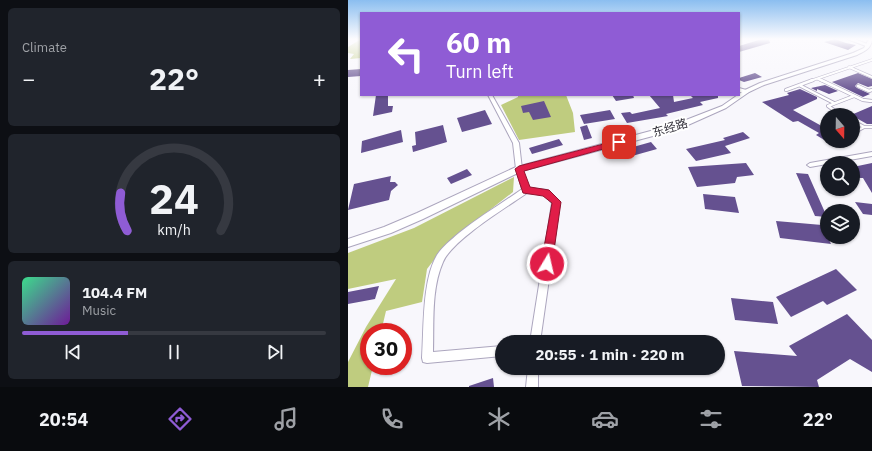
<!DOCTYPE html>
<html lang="en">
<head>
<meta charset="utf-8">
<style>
	:root { --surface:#171b24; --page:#20242c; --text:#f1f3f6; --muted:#9ea1a6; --line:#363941; --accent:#8f5cd5 }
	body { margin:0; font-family:"IBM Plex Sans","Noto Sans SC",sans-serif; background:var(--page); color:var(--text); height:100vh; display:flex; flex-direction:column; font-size:15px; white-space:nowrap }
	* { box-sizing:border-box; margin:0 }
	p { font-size:13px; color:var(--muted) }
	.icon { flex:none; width:22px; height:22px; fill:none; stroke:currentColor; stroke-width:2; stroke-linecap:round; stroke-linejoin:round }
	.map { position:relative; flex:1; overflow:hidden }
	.details { display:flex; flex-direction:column; gap:8px; padding:8px; background:#0d0f14; width:348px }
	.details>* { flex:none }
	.top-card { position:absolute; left:12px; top:12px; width:380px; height:84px; border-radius:0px; box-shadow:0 1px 3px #0004; background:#8f5cd5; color:#fff; overflow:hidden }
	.needle { width:26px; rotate:160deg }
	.tools { position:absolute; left:472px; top:108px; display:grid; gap:8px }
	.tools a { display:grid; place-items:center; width:40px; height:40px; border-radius:50%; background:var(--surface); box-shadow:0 1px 3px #0004; font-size:20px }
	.speed { position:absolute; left:12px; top:323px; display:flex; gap:8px; font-size:20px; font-weight:700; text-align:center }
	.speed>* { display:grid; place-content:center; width:52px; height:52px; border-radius:50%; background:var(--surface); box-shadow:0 1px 3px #0004; line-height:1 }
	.speed .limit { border:6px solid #d22; background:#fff; color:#111 }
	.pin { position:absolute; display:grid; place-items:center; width:34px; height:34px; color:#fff; margin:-17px; border-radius:8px; box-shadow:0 2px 6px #0006 }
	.me { position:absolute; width:44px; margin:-22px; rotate:9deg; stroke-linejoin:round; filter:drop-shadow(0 0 3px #0008) }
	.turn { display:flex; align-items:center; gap:14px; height:84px; padding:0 20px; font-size:18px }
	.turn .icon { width:52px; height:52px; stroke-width:2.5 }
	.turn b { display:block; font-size:28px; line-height:34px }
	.big { font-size:30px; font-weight:700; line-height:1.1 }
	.details .widget { flex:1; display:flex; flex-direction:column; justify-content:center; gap:6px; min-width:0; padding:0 14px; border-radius:6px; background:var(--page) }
	.details .dial { align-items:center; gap:0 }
	.dial svg { height:104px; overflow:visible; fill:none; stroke:var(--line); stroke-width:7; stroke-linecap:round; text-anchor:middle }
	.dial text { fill:var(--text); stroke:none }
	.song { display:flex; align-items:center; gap:12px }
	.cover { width:48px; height:48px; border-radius:6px; background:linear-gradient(135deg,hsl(150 70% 55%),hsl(280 70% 35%)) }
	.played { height:4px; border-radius:2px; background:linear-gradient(90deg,var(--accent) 35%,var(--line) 35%) }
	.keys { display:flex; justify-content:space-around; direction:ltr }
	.heat { display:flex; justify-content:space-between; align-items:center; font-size:22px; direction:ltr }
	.trip { position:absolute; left:147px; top:335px; width:230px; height:40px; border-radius:20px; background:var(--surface); box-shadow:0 1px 3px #0004; font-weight:700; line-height:40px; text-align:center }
	.tab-bar { display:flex; height:64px; justify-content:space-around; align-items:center; background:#090b0e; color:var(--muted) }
	.tab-bar .icon { width:28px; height:28px }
	.tab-bar .active { color:var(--accent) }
	.tab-bar b { font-size:18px; color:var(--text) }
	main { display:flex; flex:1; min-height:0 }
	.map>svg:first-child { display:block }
	.forest { fill:#bfcc7f }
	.building { fill:#655190 }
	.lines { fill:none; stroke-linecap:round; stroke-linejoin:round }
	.service-far1-casing { stroke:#aca6be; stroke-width:3 }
	.service-casing { stroke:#aca6be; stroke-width:4 }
	.minor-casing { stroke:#aca6be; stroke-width:2 }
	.tertiary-casing { stroke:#aca6be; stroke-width:2 }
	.secondary-casing { stroke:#aca6be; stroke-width:2 }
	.service-far1 { stroke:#fff; stroke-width:2 }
	.service { stroke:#fff; stroke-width:2.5 }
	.minor { fill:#fff; fill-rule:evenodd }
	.tertiary { fill:#fff; fill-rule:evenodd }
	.secondary { fill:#fff; fill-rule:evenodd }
	.route { fill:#e11d48; stroke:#92132f }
	.labels { text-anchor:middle; stroke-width:4; stroke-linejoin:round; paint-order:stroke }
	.street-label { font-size:12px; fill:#323039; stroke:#fff }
</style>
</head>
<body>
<main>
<section class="details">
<div class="widget"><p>Climate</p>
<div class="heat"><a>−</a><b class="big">22°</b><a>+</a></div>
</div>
<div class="widget dial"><svg viewBox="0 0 100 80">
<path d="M14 69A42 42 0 1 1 86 69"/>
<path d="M14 69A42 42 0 0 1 9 40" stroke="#8f5cd5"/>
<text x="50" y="56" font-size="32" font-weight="700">24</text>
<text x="50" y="72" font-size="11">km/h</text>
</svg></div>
<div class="widget">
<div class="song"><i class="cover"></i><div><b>104.4 FM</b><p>Music</p></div></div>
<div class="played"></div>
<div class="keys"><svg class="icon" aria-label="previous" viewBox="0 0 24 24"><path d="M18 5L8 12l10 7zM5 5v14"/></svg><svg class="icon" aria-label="pause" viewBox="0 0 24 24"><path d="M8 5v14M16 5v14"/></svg><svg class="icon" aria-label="next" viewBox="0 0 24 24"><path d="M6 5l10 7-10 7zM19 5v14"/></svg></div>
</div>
</section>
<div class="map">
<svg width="524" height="387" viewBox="0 0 524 387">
	<rect width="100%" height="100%" fill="#f8f7fc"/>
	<path class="forest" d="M13 39V58L2 59 6 54 0 53V47Z
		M170 95H218L225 113 227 132 171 140 153 105 170 97Z
		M166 177 165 192 98 244 79 269 74 302 38 311 33 332H21V366H25L20 387H0V362L18 327 48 279 0 289V253L66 228Z"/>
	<path class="building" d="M414 39H421L422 43 391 52V46Z
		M487 39 498 43 508 45 500 50 476 42Z
		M13 69V76L0 77V70Z
		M407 73 414 77 396 82 391 80V78Z
		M510 73 524 79V86L520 87 510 83 507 86 509 88 522 94 515 97 484 82Z
		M477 85 490 91 481 94 469 89V91L463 88Z
		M452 89 469 97V99L445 110 479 129V141H501L488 147 468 135 471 133 450 121 445 122 414 102 441 95 439 93Z
		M28 95H40V106H45L44 112 25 116Z
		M264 95H285L286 98 268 101Z
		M301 95H325L326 102 345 98 342 95H370V98L352 102 355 105 318 114 320 116 279 123 273 113 282 112 284 114 312 108Z
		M196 101 203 117 185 120 181 112 175 113 173 106Z
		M524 106V124H519L503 115Z
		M137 110 144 124 114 132 109 118Z
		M262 110 267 119 236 124 232 115Z
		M95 125 99 142 65 152 64 146 68 145 67 132Z
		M239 125 244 138 236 140 232 127Z
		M53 130 55 142 13 153 14 141Z
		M395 132 402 138 377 146 383 153 348 161 338 149 377 140 375 138Z
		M211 139 215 145 184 154 181 148Z
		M303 142 309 149 284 156 278 149Z
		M398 163 406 175 389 177 387 183 349 187 340 167Z
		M524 163V193L515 178H505V167Z
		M119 169 124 175 103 184 99 178Z
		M448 173 460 174 479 217 467 216Z
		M43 176 42 182H47L50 185 43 191 41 200 0 210 6 184Z
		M355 194 387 197 391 213 357 209Z
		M507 202 524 204V215L515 214Z
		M428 221 474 225 483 244 432 238Z
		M488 269 509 290 479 305 475 301 443 317 428 297Z
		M31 286 27 299 0 304V292Z
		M383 298 425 302 430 324 387 320Z
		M499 314 524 340V372L502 359 469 380 471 387 394 386 386 351 449 356 441 346Z
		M145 378 146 387H121V386Z"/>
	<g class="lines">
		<defs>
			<path id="service-far1" d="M501 67 524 77
				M470 79 475 81
				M462 81 524 60"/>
			<path id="service" d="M473 80 515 100 524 101
				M451 85 486 103
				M510 86 521 91 524 90
				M438 90 465 80
				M493 115 480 106 506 96
				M505 121 516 127
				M505 133 516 127H524"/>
			<path id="minor" d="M140 95H144L171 143 174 169 181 188 199 190 212 202 192 342H182L204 203 195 194 179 193C159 207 104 240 95 262 83 289 86 323 85 352L154 346V356L79 363 75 362 74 358C76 328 74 280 89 255 95 246 103 240 111 233 131 217 153 204 174 189L168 169 165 143Z
				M524 152V156L485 163H479V164L462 167 459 165 462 163Z
				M180 368H190V387H178Z"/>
			<path id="tertiary" d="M499 39H506L522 45 518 46Z
				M391 88 402 91 399 93 391 92Z"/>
			<path id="secondary" d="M521 39H524C523 49 517 51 509 55L416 85 401 92 378 108 331 129 174 171 75 219 43 233 0 247V239L36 227 69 213 168 167 325 125 374 106 397 90 412 83 505 53 516 48Z"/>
		</defs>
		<use href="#service-far1" class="service-far1-casing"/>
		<use href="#service" class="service-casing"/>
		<use href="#minor" class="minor-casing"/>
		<use href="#tertiary" class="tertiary-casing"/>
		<use href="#secondary" class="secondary-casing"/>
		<use href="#service-far1" class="service-far1"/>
		<use href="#service" class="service"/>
		<use href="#minor" class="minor"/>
		<use href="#tertiary" class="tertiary"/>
		<use href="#secondary" class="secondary"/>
	</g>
	<linearGradient id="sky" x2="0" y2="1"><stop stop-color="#8bbef0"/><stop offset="0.42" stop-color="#fcfbfe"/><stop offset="1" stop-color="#fcfbfe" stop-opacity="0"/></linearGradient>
	<rect width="524" height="93" fill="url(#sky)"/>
	<path class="route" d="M271 140 275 142 273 144 176 171 182 187 201 190 213 202 204 264 203 268 199 269 195 268 193 264 204 203 195 196 175 193 167 169 171 166Z"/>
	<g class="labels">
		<g class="street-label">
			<text transform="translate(322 128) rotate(-17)" y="4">东经路</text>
		</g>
	</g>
</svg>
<div class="tools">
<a><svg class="needle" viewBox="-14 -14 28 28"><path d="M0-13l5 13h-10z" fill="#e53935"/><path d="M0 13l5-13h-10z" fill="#9ea1a6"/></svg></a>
<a><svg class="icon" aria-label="search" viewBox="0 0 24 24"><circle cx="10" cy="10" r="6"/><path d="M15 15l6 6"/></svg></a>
<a><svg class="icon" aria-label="layers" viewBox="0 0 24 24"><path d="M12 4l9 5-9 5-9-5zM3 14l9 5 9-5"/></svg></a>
</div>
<div class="speed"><div class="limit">30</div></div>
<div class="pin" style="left:271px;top:142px;background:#d93025"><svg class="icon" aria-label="arrive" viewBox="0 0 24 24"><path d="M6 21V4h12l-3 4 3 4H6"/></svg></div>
<svg class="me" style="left:199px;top:264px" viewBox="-20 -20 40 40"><circle r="17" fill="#e11d48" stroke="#fff" stroke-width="3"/><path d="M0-11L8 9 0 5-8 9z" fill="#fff"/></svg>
<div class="trip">20:55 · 1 min · 220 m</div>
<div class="top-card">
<div class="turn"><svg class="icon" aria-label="left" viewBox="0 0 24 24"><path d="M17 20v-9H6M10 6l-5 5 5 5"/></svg><div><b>60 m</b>Turn left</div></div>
</div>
</div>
</main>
<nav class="tab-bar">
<b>20:54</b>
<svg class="icon active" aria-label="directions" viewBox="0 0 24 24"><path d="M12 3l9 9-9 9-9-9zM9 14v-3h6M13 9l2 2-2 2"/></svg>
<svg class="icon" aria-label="music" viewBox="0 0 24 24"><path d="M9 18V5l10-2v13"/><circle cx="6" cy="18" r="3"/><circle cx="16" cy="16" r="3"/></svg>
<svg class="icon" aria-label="phone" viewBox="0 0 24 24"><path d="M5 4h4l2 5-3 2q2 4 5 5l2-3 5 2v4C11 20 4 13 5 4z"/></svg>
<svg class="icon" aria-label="climate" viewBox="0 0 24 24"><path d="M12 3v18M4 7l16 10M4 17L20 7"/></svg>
<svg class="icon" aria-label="car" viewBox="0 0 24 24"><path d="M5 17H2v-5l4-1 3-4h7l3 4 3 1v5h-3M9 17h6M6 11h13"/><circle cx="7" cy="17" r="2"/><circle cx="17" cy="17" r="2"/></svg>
<svg class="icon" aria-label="filters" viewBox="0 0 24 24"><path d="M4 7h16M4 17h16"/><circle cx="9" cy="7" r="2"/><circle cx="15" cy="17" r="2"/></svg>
<b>22°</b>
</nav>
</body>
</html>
